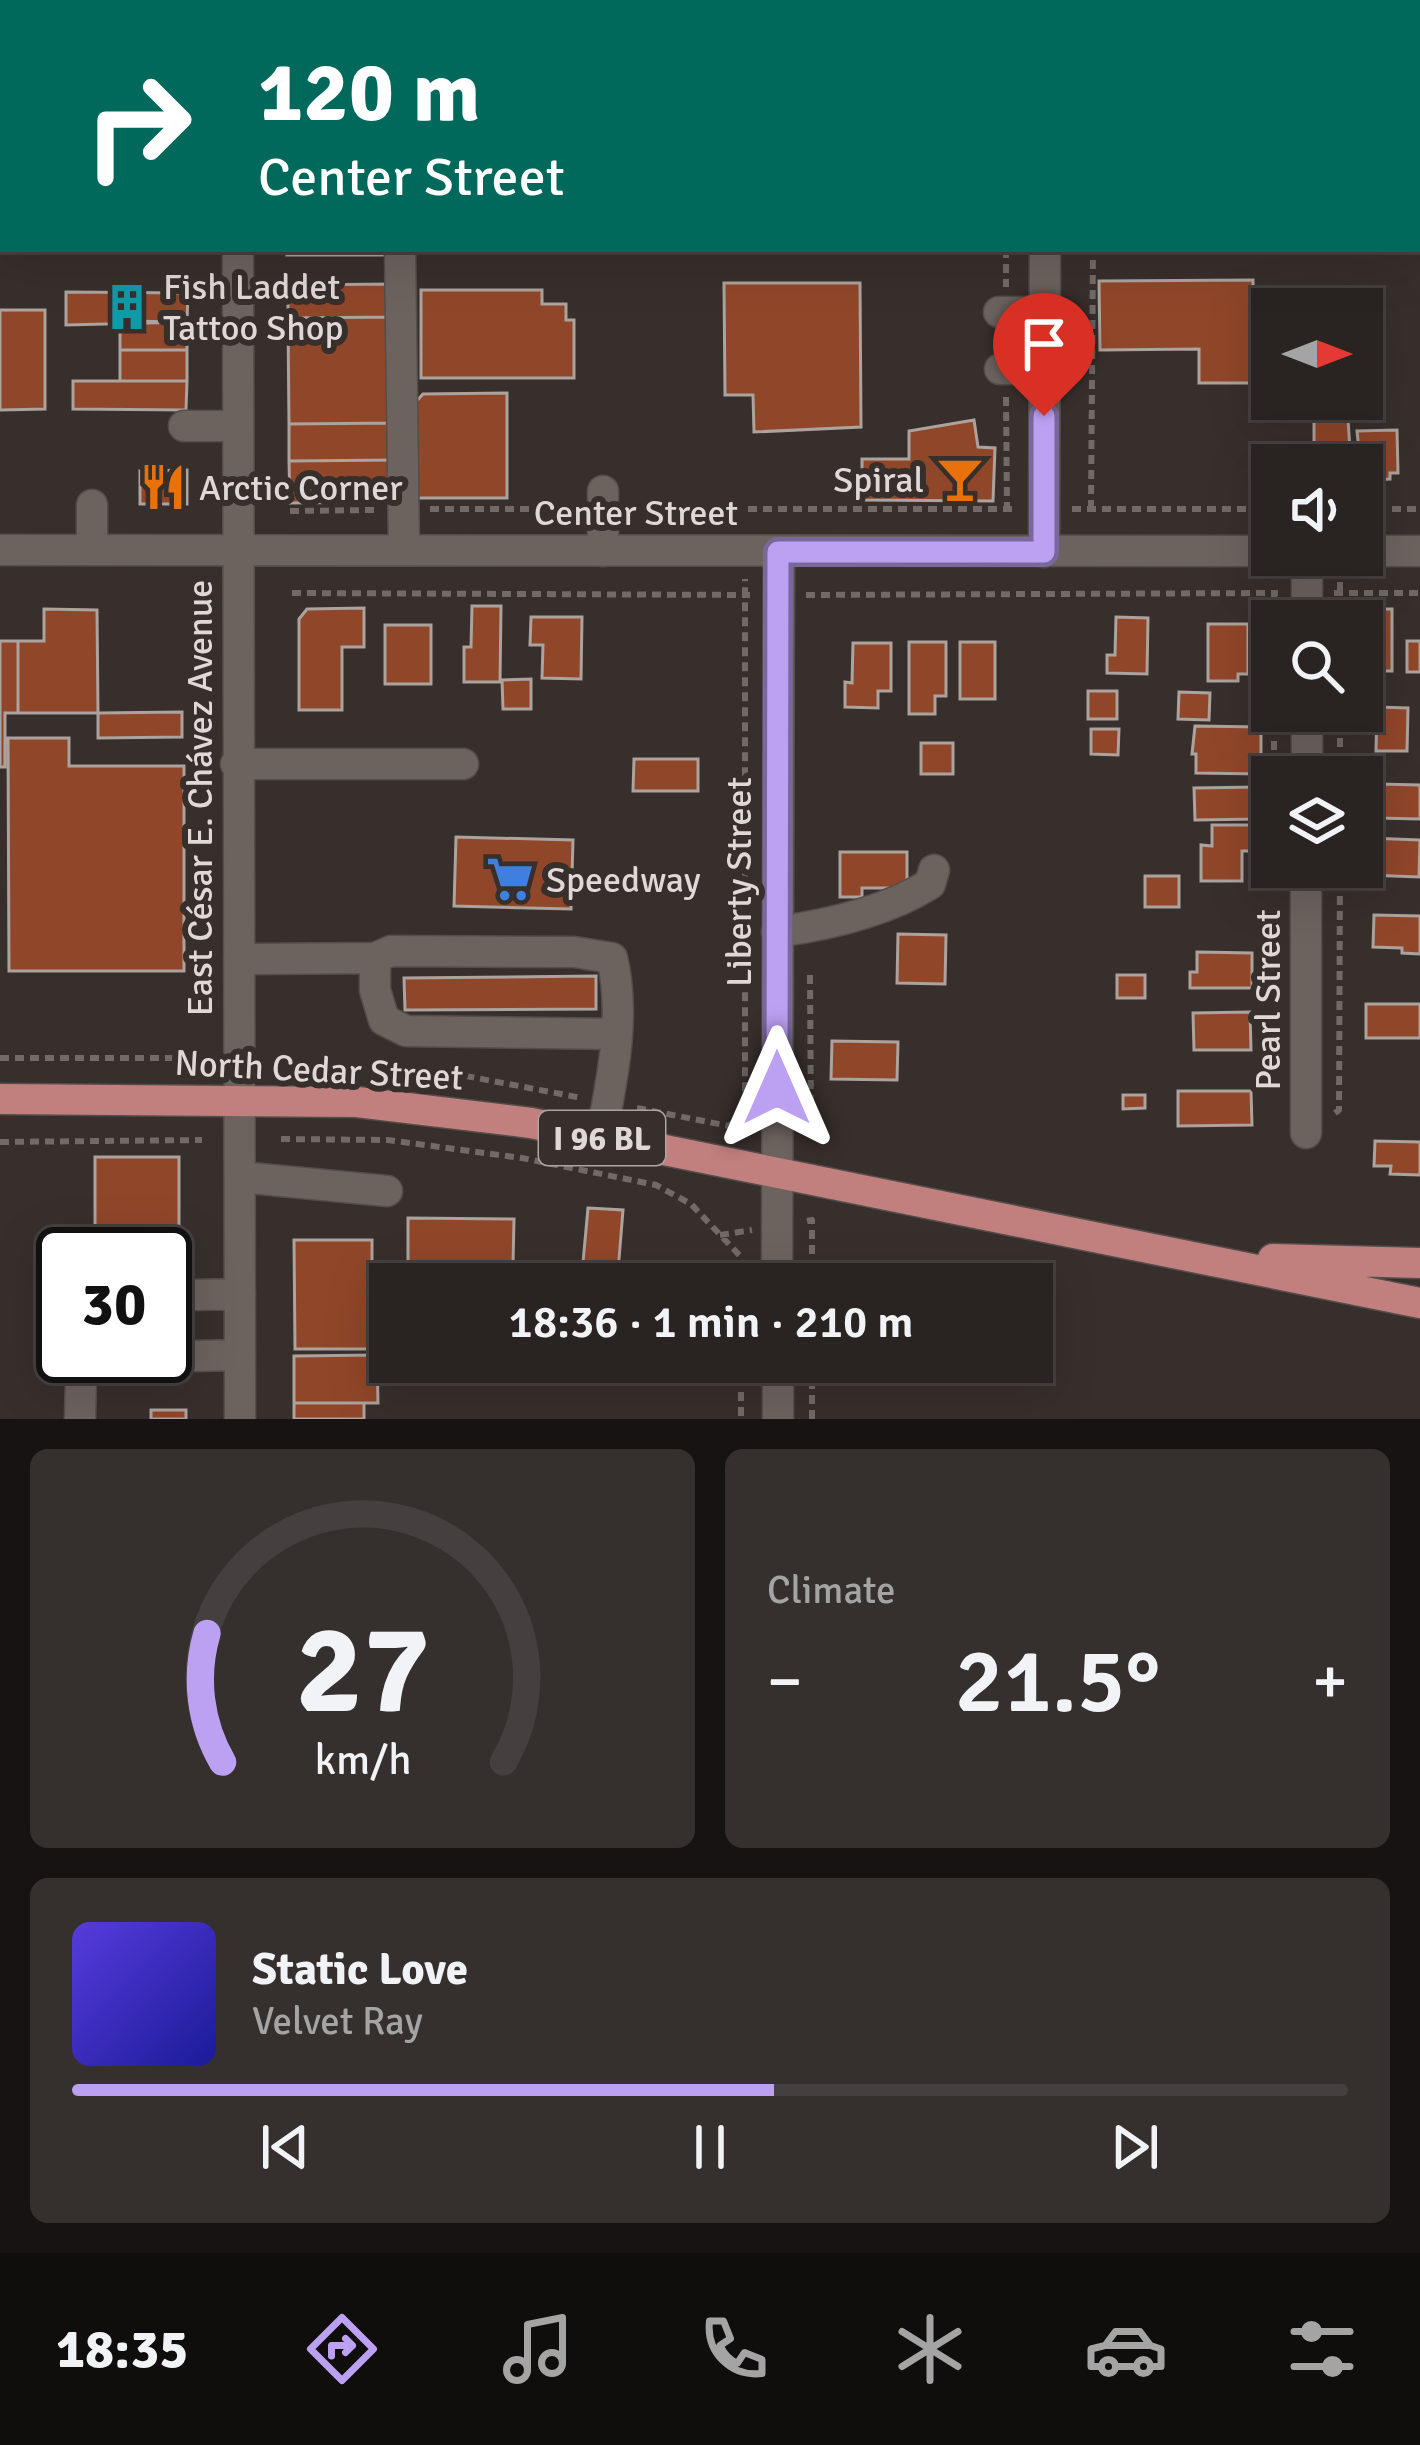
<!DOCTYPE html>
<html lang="en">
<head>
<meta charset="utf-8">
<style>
	:root { --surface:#292321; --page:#352f2e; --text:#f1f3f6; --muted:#a5a4a5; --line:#45403f; --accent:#bca0f2 }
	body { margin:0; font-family:Signika,sans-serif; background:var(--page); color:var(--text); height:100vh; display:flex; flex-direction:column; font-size:45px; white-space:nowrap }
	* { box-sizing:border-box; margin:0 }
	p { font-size:39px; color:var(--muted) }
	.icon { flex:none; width:66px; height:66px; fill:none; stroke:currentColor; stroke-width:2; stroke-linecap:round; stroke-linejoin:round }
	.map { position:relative; height:1419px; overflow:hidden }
	.sheet { display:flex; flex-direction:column; gap:30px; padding:30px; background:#171312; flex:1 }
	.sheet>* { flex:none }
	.banner { position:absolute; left:0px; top:0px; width:1422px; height:252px; box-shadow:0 12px 48px #0002,0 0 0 3px var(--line); background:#00695c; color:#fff; overflow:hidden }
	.needle { width:78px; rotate:90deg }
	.fabs { position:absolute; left:1251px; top:288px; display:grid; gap:24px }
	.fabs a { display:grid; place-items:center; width:132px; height:132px; border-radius:0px; background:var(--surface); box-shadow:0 12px 48px #0002,0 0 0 3px var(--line); font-size:60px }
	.speed { position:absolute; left:36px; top:1227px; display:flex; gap:24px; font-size:60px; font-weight:700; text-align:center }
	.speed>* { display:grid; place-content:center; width:156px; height:156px; border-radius:50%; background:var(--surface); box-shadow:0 12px 48px #0002,0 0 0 3px var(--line); line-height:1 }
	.speed .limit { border:6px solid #111; border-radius:18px; background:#fff; color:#111 }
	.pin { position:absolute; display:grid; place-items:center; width:102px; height:102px; color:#fff; margin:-123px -51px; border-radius:50% 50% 50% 0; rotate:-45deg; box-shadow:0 0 12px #0007 }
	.pin .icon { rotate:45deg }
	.me { position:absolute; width:132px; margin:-66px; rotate:0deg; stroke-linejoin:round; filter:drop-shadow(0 0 9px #0008) }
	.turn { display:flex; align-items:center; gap:42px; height:252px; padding:0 60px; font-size:54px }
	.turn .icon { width:156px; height:156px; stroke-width:2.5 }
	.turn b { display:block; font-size:84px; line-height:102px }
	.big { font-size:90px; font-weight:600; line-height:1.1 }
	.sheet .tile { flex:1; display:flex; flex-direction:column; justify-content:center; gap:18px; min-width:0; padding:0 42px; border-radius:18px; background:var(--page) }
	.sheet .dial { align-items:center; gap:0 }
	.dial svg { height:312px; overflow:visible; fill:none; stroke:var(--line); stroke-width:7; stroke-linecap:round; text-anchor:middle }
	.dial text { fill:var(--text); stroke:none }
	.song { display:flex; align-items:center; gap:36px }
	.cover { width:144px; height:144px; border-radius:18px; background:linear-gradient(135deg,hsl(250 70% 55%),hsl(240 70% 35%)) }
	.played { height:12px; border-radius:6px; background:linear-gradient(90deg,var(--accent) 55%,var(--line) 55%) }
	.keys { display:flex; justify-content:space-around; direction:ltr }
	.heat { display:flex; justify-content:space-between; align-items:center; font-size:66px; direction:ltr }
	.sheet .tiles { flex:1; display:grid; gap:30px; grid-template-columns:1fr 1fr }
	.tile:last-child { grid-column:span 2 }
	.trip { position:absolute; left:369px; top:1263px; width:684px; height:120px; border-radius:0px; background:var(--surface); box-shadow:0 12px 48px #0002,0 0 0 3px var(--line); font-weight:600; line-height:120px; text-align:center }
	.menu { display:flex; height:192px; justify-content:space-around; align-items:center; background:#100e0d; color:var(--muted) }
	.menu .icon { width:84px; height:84px }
	.menu .current { color:var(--accent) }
	.menu b { font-size:54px; color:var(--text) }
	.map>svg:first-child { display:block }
	.building { fill:#904629; stroke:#aca29e; stroke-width:3 }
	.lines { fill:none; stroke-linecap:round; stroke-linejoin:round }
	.minor-casing { stroke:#544d4b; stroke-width:33 }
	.major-casing { stroke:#544d4b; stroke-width:33 }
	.path { stroke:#716a67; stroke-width:6; stroke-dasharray:9 6; stroke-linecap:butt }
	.minor { stroke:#6c635f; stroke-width:30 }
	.major { stroke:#c17f7d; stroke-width:30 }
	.route-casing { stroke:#7a689d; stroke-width:30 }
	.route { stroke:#bca0f2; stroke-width:21 }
	.labels { text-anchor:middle; stroke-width:12; stroke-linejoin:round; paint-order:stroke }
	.shield { fill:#372f2c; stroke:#aca5a3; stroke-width:3 }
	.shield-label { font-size:33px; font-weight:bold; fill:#ded8d6 }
	.poi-label { font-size:36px; fill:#ded8d6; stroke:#372f2c; text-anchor:start }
	.street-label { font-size:36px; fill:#ded8d6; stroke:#372f2c }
</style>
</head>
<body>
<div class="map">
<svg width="1420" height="1419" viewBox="0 0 1420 1419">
	<rect width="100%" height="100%" fill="#372f2c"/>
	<path class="building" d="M287 249H395V255H287Z
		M1253 280 1254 383H1199V349L1100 350 1099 281Z
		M724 283H860L861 427 754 432 753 395H725Z
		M395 284V317L288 318V285Z
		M421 290H542V304H566V320H574V378H421Z
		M66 292 188 293 187 322 66 325Z
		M0 310H45V409L0 410Z
		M395 317 396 423 289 424 288 318Z
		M120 321 187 322V350H120Z
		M120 350H187V381H120Z
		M1272 379V399H1287V405L1268 406 1267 380Z
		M73 381H187L186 410 73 409Z
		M507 393V498H413V405L423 394Z
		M1314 404H1347L1351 465H1314Z
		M974 420 978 447 995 448 993 501 862 500V459H909V431Z
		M396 423 397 460 289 461V424Z
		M1397 430 1398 473H1390V479L1362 480 1357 431Z
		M397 460V502L290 503 289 461Z
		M187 470V504H140V471Z
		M472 606H501L500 682H464V647H471Z
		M364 608V647H342V710H299V619L307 609Z
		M44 609 97 610 98 713H18V641H44Z
		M1356 609H1392V671H1362V621H1356Z
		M531 617H582L581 679 542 678 543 645H530Z
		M1116 617 1148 618 1147 674 1107 673V655H1115Z
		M1208 624H1248V674H1238V681H1208Z
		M385 625H431V684H385Z
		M0 641H18V713H5V767H0Z
		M1407 641H1420V672H1407Z
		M909 642H946V696H935V714H909Z
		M960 642H995V699H960Z
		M853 643H891V691H878V708L845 707V682L852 683Z
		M531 679V709H503L502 680Z
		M1088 691H1117V719H1088Z
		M1179 692 1210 693 1209 720 1178 719Z
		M1377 707 1408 708 1407 751H1376Z
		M182 712V737L98 738V713Z
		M1195 726 1261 727V774L1196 773V754H1192Z
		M1091 729H1119L1118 755 1091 754Z
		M8 738H69V766H184V971H9Z
		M921 743H953V774H921Z
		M634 759H698V791H633Z
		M1378 784 1420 785V819L1377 818Z
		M1258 787 1259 819 1195 820 1194 788Z
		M1212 825H1250V851H1242V881H1201V845L1212 846Z
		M456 837 573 840 571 909 454 906Z
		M1368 838 1420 840 1419 877 1367 875Z
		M840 852H907V888H862V897H840Z
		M1145 876H1179V907H1145Z
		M1374 915 1420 916V954L1402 953V948L1373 947Z
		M898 934 946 935 945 984 897 983Z
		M1197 952 1252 953V988H1190V972H1197Z
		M1117 975H1145V998H1117Z
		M596 976V1009L405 1010 404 978Z
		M1366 1004H1420V1038H1366Z
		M1250 1012 1251 1050H1194L1193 1013Z
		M832 1041 898 1042 897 1080 831 1079Z
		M1178 1091H1251L1252 1125 1178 1126Z
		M1123 1095H1145V1108L1123 1109Z
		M1375 1141 1420 1142V1175L1390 1174 1391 1166H1374Z
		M95 1157H179V1281H165V1254H95Z
		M588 1208 623 1210 617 1284H581Z
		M408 1218 514 1219 513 1265 408 1263Z
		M294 1240H372V1291H390V1349H295Z
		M377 1355 378 1403H294V1356Z
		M294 1403H364V1419H294Z
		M151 1410H186V1419H151Z"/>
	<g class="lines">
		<defs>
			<path id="minor" d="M168 1 1420 3
				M238 249 240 1419
				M400 249 404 550
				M999 312H1044
				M1000 369H1044
				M184 426H237
				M603 491V551
				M92 505V550
				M0 550 1272 551
				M1362 551H1420
				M1044 552 1045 249
				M1307 621V555
				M236 764H463
				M1307 777V711
				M777 932C827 925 887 911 930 884L934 870
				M239 959 375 958
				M1306 1133V867
				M601 1138C612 1079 626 1017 612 958L574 952 391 951 375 958V990L384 1020 406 1031 616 1034
				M240 1177 387 1191
				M777 1284 779 552
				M191 1295 240 1294
				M778 1362V1419
				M80 1419 81 1379 99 1358 240 1355"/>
			<path id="major" d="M0 1099 357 1102 531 1123 1420 1303
				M1273 1259 1420 1263"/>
		</defs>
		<use href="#minor" class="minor-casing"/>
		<use href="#major" class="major-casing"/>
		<path class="path" d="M1419 47H1420
			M1006 249V287
			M1006 397 1007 509
			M430 509H578
			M628 509H1016
			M1072 509H1272
			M1091 509 1093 249
			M1362 509H1420
			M290 511 374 510
			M292 593 750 595
			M1334 593H1420
			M806 595 1278 593
			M1274 595V621
			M1340 621V571
			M1274 711V777
			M1340 777V711
			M810 975 811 1131
			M0 1058H201
			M286 1062 445 1072 582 1098
			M637 1108 729 1126 745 1110V579
			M1335 1113 1339 1110 1340 867
			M281 1139 388 1140 522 1158 656 1185 691 1204 742 1258 741 1284
			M0 1142 202 1140
			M807 1221 812 1220V1284
			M720 1235 752 1230
			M741 1362V1419
			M812 1419V1362"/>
		<use href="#minor" class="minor"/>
		<use href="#major" class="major"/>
	</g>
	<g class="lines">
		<defs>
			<path id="route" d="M777 1088 778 552H1044V416"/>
		</defs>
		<use href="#route" class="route-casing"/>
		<use href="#route" class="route"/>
	</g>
	<defs>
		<symbol id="building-bare" viewBox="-9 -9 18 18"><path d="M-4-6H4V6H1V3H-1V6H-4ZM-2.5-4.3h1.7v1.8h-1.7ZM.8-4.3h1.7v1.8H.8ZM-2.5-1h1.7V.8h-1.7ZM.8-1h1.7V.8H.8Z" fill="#0f9aa8" stroke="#372f2c" stroke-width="2.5" paint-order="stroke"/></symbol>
		<symbol id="bar-bare" viewBox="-9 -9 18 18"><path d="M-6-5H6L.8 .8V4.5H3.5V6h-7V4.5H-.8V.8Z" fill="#e8710a" stroke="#372f2c" stroke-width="2.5" paint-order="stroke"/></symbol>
		<symbol id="restaurant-bare" viewBox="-9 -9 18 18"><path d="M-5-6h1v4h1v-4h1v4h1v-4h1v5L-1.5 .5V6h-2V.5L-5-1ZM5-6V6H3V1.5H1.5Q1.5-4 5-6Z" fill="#e8710a" stroke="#372f2c" stroke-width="2.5" paint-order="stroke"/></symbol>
		<symbol id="supermarket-bare" viewBox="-9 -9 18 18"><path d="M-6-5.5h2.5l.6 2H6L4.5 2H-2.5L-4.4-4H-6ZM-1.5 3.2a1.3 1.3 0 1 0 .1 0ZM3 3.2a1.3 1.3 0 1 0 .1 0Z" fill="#3f7fe0" stroke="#372f2c" stroke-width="2.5" paint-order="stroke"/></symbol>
	</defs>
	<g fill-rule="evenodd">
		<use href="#building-bare" x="94" y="274" width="66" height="66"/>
		<use href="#bar-bare" x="927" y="446" width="66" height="66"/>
		<use href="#restaurant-bare" x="130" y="454" width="66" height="66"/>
		<use href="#supermarket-bare" x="477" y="846" width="66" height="66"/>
	</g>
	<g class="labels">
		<rect class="shield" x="539" y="1111" width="126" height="54" rx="9"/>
		<g class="shield-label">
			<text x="602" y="1150">I 96 BL</text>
		</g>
		<g class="poi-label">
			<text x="163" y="299">Fish Laddet<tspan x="163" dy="41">Tattoo Shop</tspan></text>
			<text x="924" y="492" text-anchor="end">Spiral</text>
			<text x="199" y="500">Arctic Corner</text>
			<text x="546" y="892">Speedway</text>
		</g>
		<g class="street-label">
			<text x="636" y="525">Center Street</text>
			<text transform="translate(199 798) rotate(-90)" y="13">East César E. Chávez Avenue</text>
			<text transform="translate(738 882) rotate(-90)" y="13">Liberty Street</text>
			<text transform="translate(1267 1000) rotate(-90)" y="13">Pearl Street</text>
			<text transform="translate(319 1069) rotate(3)" y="13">North Cedar Street</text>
		</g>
	</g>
</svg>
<div class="fabs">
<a><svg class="needle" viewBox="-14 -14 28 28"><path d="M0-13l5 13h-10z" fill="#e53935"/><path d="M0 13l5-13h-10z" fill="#a5a4a5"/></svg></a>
<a><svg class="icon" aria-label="sound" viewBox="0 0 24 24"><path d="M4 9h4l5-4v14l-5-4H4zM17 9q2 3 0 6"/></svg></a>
<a><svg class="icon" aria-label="search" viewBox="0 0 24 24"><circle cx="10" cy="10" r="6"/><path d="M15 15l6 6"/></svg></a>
<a><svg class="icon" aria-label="layers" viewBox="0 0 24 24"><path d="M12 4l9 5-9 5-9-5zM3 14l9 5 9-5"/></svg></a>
</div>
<div class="speed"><div class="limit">30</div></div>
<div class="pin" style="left:1044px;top:416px;background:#d93025"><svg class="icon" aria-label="arrive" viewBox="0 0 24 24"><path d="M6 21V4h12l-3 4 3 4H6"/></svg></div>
<svg class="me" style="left:777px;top:1088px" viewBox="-20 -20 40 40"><path d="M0-17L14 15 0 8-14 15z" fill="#bca0f2" stroke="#fff" stroke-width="4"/></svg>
<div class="trip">18:36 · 1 min · 210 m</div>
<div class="banner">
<div class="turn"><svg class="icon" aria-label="right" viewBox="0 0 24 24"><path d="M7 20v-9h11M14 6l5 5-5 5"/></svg><div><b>120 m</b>Center Street</div></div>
</div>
</div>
<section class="sheet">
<div class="tiles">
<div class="tile dial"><svg viewBox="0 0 100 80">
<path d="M14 69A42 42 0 1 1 86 69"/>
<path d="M14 69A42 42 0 0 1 10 36" stroke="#bca0f2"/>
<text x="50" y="56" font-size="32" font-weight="700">27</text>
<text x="50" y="72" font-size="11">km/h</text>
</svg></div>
<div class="tile"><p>Climate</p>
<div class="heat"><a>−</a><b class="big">21.5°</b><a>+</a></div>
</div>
<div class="tile">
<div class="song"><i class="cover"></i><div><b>Static Love</b><p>Velvet Ray</p></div></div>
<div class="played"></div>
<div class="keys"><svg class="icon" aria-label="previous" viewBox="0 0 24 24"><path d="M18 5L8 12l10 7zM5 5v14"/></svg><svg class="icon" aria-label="pause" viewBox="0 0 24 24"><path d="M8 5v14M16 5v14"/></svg><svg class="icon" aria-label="next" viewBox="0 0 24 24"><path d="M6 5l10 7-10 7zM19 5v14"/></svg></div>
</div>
</div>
</section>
<nav class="menu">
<b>18:35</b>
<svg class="icon current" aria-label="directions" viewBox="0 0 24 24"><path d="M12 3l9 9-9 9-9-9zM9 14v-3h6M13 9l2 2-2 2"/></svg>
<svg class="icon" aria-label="music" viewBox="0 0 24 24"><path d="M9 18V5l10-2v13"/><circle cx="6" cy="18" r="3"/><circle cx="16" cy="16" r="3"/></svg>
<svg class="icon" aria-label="phone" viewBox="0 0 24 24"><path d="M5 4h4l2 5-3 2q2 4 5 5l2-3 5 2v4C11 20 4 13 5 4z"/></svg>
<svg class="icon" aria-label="climate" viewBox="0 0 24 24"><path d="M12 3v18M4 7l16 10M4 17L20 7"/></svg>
<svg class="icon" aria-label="car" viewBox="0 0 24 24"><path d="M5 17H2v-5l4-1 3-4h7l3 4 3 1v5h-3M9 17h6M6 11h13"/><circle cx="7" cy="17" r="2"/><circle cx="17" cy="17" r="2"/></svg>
<svg class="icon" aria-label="filters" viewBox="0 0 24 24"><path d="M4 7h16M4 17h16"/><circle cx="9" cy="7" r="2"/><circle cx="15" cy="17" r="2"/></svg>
</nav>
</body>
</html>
